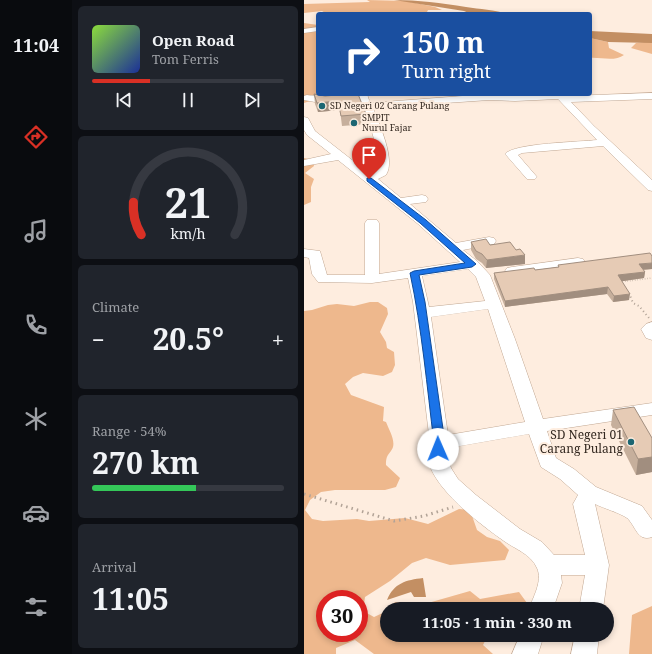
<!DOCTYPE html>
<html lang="en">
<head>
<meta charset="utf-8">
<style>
	:root { --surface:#171b24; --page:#20242c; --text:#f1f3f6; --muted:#9ea1a6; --line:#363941; --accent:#d93025 }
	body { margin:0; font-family:"Noto Serif",serif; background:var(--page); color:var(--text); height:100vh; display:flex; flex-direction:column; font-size:15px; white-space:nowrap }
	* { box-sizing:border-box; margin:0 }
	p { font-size:13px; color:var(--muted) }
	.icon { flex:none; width:22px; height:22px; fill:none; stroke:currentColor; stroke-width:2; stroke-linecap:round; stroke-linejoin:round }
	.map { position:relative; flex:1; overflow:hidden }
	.drawer { display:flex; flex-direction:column; gap:6px; padding:6px; background:#0d0f14; width:232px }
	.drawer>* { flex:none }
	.top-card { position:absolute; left:12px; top:12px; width:276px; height:84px; border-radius:4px; box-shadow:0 2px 6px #0003; background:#1a4fa0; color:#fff; overflow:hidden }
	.speed { position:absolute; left:12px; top:590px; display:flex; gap:8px; font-size:20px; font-weight:700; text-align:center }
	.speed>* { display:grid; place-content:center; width:52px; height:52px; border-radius:50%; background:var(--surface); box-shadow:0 2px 6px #0003; line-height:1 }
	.speed .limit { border:6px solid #d22; background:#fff; color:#111 }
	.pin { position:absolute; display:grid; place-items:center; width:34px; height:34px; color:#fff; margin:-41px -17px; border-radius:50% 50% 50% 0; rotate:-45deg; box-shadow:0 0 4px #0007 }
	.pin .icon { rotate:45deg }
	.me { position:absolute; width:44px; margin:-22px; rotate:359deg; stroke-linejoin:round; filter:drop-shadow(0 0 3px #0008) }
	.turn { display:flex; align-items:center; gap:14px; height:84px; padding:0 20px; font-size:18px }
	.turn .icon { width:52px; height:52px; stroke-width:2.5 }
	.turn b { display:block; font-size:28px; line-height:34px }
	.big { font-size:30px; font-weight:700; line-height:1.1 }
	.drawer .card { flex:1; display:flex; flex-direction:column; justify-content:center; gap:6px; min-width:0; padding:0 14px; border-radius:6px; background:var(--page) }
	.drawer .dial { align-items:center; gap:0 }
	.dial svg { height:104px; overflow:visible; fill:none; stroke:var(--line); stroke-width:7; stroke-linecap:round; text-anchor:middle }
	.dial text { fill:var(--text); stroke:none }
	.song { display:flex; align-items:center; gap:12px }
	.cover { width:48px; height:48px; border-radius:6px; background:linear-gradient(135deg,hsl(90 70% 55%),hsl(230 70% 35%)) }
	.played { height:4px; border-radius:2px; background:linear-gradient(90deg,var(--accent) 30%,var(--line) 30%) }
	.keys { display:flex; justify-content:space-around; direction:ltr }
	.heat { display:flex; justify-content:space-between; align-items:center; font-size:22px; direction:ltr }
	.charge { height:6px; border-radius:3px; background:linear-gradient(90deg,#34c759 54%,var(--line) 0) }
	.trip { position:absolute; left:76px; top:602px; width:234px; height:40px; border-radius:20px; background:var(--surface); box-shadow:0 2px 6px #0003; font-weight:700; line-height:40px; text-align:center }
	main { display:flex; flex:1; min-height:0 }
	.menu { display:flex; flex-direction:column; width:72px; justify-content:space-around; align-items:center; background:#090b0e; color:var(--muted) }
	.menu .icon { width:28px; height:28px }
	.menu .on { color:var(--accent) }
	.menu b { font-size:18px; color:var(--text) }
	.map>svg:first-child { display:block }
	.green { fill:#eeb88d; fill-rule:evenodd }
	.water { fill:#c38f63 }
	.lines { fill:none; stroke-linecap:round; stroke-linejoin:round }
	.minor-casing { stroke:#c1a792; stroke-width:1 }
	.path-far2 { stroke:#b2a397; stroke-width:1.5; stroke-dasharray:0.5 2; stroke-linecap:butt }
	.path-far1 { stroke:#b2a397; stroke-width:2; stroke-dasharray:1 3; stroke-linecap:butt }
	.path { stroke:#b2a397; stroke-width:3; stroke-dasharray:1.5 4; stroke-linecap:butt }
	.minor { fill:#fff; fill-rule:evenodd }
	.wall { fill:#c6af9c }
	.shaded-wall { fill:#a18e7f }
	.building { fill:#e6cbb5; stroke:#a18e7f }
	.route { fill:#1a73e8; stroke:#114b97 }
	.poi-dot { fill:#1c6672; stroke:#feeddf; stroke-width:1.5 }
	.labels { text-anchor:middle; stroke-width:4; stroke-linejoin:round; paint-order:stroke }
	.far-poi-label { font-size:9px; fill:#332820; stroke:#feeddf; text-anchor:start }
	.near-poi-label { font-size:12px; fill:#332820; stroke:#feeddf; text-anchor:end }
</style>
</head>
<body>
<main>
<nav class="menu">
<b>11:04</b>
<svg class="icon on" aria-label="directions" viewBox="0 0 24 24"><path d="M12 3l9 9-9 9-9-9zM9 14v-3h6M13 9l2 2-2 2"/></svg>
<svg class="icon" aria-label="music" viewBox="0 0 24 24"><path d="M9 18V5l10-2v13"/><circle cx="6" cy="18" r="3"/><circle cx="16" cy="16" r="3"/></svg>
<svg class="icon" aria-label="phone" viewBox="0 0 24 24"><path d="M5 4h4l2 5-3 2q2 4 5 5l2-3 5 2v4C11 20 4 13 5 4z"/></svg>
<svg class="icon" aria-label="climate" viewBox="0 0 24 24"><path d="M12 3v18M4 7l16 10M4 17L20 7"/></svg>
<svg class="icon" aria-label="car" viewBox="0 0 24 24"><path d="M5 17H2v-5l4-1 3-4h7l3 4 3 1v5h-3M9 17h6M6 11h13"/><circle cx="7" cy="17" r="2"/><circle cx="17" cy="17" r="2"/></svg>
<svg class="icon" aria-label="filters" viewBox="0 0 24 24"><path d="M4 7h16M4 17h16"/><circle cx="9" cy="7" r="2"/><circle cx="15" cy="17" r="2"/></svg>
</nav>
<section class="drawer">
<div class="card">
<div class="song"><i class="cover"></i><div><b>Open Road</b><p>Tom Ferris</p></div></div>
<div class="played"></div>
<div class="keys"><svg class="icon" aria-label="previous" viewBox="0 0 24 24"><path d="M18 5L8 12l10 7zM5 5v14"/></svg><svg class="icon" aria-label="pause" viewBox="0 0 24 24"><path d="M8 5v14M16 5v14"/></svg><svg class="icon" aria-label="next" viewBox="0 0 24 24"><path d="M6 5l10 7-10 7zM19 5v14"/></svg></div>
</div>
<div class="card dial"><svg viewBox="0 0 100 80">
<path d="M14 69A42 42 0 1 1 86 69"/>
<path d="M14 69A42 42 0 0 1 8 44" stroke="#d93025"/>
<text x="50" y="56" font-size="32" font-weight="700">21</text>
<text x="50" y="72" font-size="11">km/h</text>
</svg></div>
<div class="card"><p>Climate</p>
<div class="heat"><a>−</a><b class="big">20.5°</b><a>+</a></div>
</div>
<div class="card"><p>Range · 54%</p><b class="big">270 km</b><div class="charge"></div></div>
<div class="card"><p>Arrival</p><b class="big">11:05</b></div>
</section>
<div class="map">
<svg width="348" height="654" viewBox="0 0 348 654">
	<rect width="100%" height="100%" fill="#feeddf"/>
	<path class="green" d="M63 0 102 1 131 7 138 10H124L123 12 124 14H23L18 11 0 13V4L66 2Z
		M0 23 14 25V90L9 100 0 103Z
		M286 38 304 42 305 48 320 55C311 62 296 57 286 58V47H288L286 46Z
		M348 41V54L327 48 332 43Z
		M0 158 9 160 10 166 1 173 10 179 7 187V202L0 205Z
		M66 302H74L83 308 84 314 76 332 82 342 83 348 90 352 91 365 88 372 79 376 59 373 49 377 41 384 47 395 80 407 79 421 82 422C85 430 91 439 89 447 86 455 82 453 82 465L96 478 92 487 81 490H31L17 492 6 500 1 510 8 519 19 521 53 519 65 521 101 518 124 524 155 509 166 510 173 530 183 537 196 541 205 550 201 560 146 565 122 558 108 563 86 581 61 597 59 611 70 617 83 611V635H184L179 645 189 654H70L51 640 32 648V654H0V311L8 310 24 305 33 304 50 306ZM21 599H55V633H21Z
		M166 591 176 599 215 592 223 603 224 609H85L91 602 117 605Z
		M348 606V654H325L328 615Z"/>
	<path class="water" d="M90 0C114 0 137 3 162 7 176 9 190 10 205 14H167L160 11Z
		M286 31 348 34V43L304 42 286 38Z
		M119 578 122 597H110L107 592 83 600C90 583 102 580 119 578Z"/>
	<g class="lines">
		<defs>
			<path id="minor" d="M14 27V31L0 33V29Z
				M348 93V99L267 102 290 126 348 180V191L344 190 299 146 218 153 214 155 233 177 231 179H223L203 156 201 154C210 143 277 142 293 140L254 99 211 101 185 100 69 108C75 124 92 160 82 175L74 179 97 198 118 195 122 196 124 199 122 202 106 204 152 243 185 237 190 238 192 241 190 244 159 250 173 261 186 275 211 339 239 419 348 403V415L243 431 252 458 270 469 292 487 338 506 348 520V537C333 542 332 526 323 518 316 513 299 508 291 504L305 565 299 609H275L281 575H257L258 583 249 609H225C229 597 239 581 233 568 227 554 211 549 200 541 177 525 127 487 124 458 124 454 126 448 126 443L109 302 104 278 68 283 14 282 8 274 5 258 0 257V249L16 251 23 275H61V223L63 220H73L75 223V274L156 262 114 224 34 160 0 166V160L27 154 3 135 0 130V117L4 118 11 131 66 174 73 171C78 150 61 113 53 94H63L66 103 185 94H260L262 96ZM164 269 172 277 181 301 125 307 118 276ZM184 309 221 422 144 435 127 317ZM225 434 237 467 256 479 274 495 269 504 281 555H250L238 542 216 529 172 495 154 479 147 468 144 458 145 448Z
				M3 95C10 96 32 97 36 100L34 102 22 104 0 100V96Z
				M274 258 279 259 281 262 279 265 208 275 203 274 201 271 203 268 208 267Z
				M348 322V340L342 338 337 329 342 324Z
				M216 635H240L234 654H208Z
				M271 635H295L293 654H267Z"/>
		</defs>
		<use href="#minor" class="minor-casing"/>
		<path class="path-far2" d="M316 282 348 278"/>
		<path class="path-far1" d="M325 293 329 303 335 306 345 318"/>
		<path class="path" d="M0 494 90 521 120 516 149 507"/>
		<use href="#minor" class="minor"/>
	</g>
	<path class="wall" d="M10 94 62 114 63 124 38 126 36 110 14 112 11 104Z
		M167 242 186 245 221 264 182 268 178 263 172 259 167 250Z
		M254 265 348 269 339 270 341 272 340 278 318 281 325 300 309 302 303 294 201 307 190 279V273L231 270 254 267Z
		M309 410 348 438V472L332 475 307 425Z"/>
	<path class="shaded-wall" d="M34 101 36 110 14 112 13 103Z
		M221 255V264L182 268 183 260Z
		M348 263V269L334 270 335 264Z
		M341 272 340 278 313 282 314 275Z
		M304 287 303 294 201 307V301Z
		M326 294 325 300 309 302 310 296Z
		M348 457V472L332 475 334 459Z"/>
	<path class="building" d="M10 94 21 96 45 94H54L62 114 37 116 34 101 13 103Z
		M182 239 186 245 206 242 212 250 216 249 221 255 183 260 178 254 172 251 167 242Z
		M346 253 348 256V263L335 264 341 272 314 275 326 294 310 296 304 287 201 301 190 273 230 268 231 270 255 267 254 265Z
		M330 407 348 438V457L334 459 309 410Z"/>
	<path class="route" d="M63 178H67L122 220 172 264 168 267 115 275 121 302 141 443 138 452H130L129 449 130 443C123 387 118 329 106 273L110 271 161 263 116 223 63 181Z"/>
	<g class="poi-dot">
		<circle cx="18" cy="106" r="4"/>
		<circle cx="50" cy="123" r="4"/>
		<circle cx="327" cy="442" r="4"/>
	</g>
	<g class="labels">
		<g class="far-poi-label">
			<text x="26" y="109">SD Negeri 02 Carang Pulang</text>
			<text x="58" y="121">SMPIT<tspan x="58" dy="10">Nurul Fajar</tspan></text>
		</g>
		<g class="near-poi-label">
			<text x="319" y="439">SD Negeri 01<tspan x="319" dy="14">Carang Pulang</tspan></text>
		</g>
	</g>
</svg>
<div class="speed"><div class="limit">30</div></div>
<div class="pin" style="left:65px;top:179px;background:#d93025"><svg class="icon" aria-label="arrive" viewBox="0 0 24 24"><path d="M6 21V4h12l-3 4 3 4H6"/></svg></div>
<svg class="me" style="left:134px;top:449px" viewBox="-20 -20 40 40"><circle r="19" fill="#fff"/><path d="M0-13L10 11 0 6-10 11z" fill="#1a73e8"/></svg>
<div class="trip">11:05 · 1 min · 330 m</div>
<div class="top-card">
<div class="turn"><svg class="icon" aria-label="right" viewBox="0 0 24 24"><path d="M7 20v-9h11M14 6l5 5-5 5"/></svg><div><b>150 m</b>Turn right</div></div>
</div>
</div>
</main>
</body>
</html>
